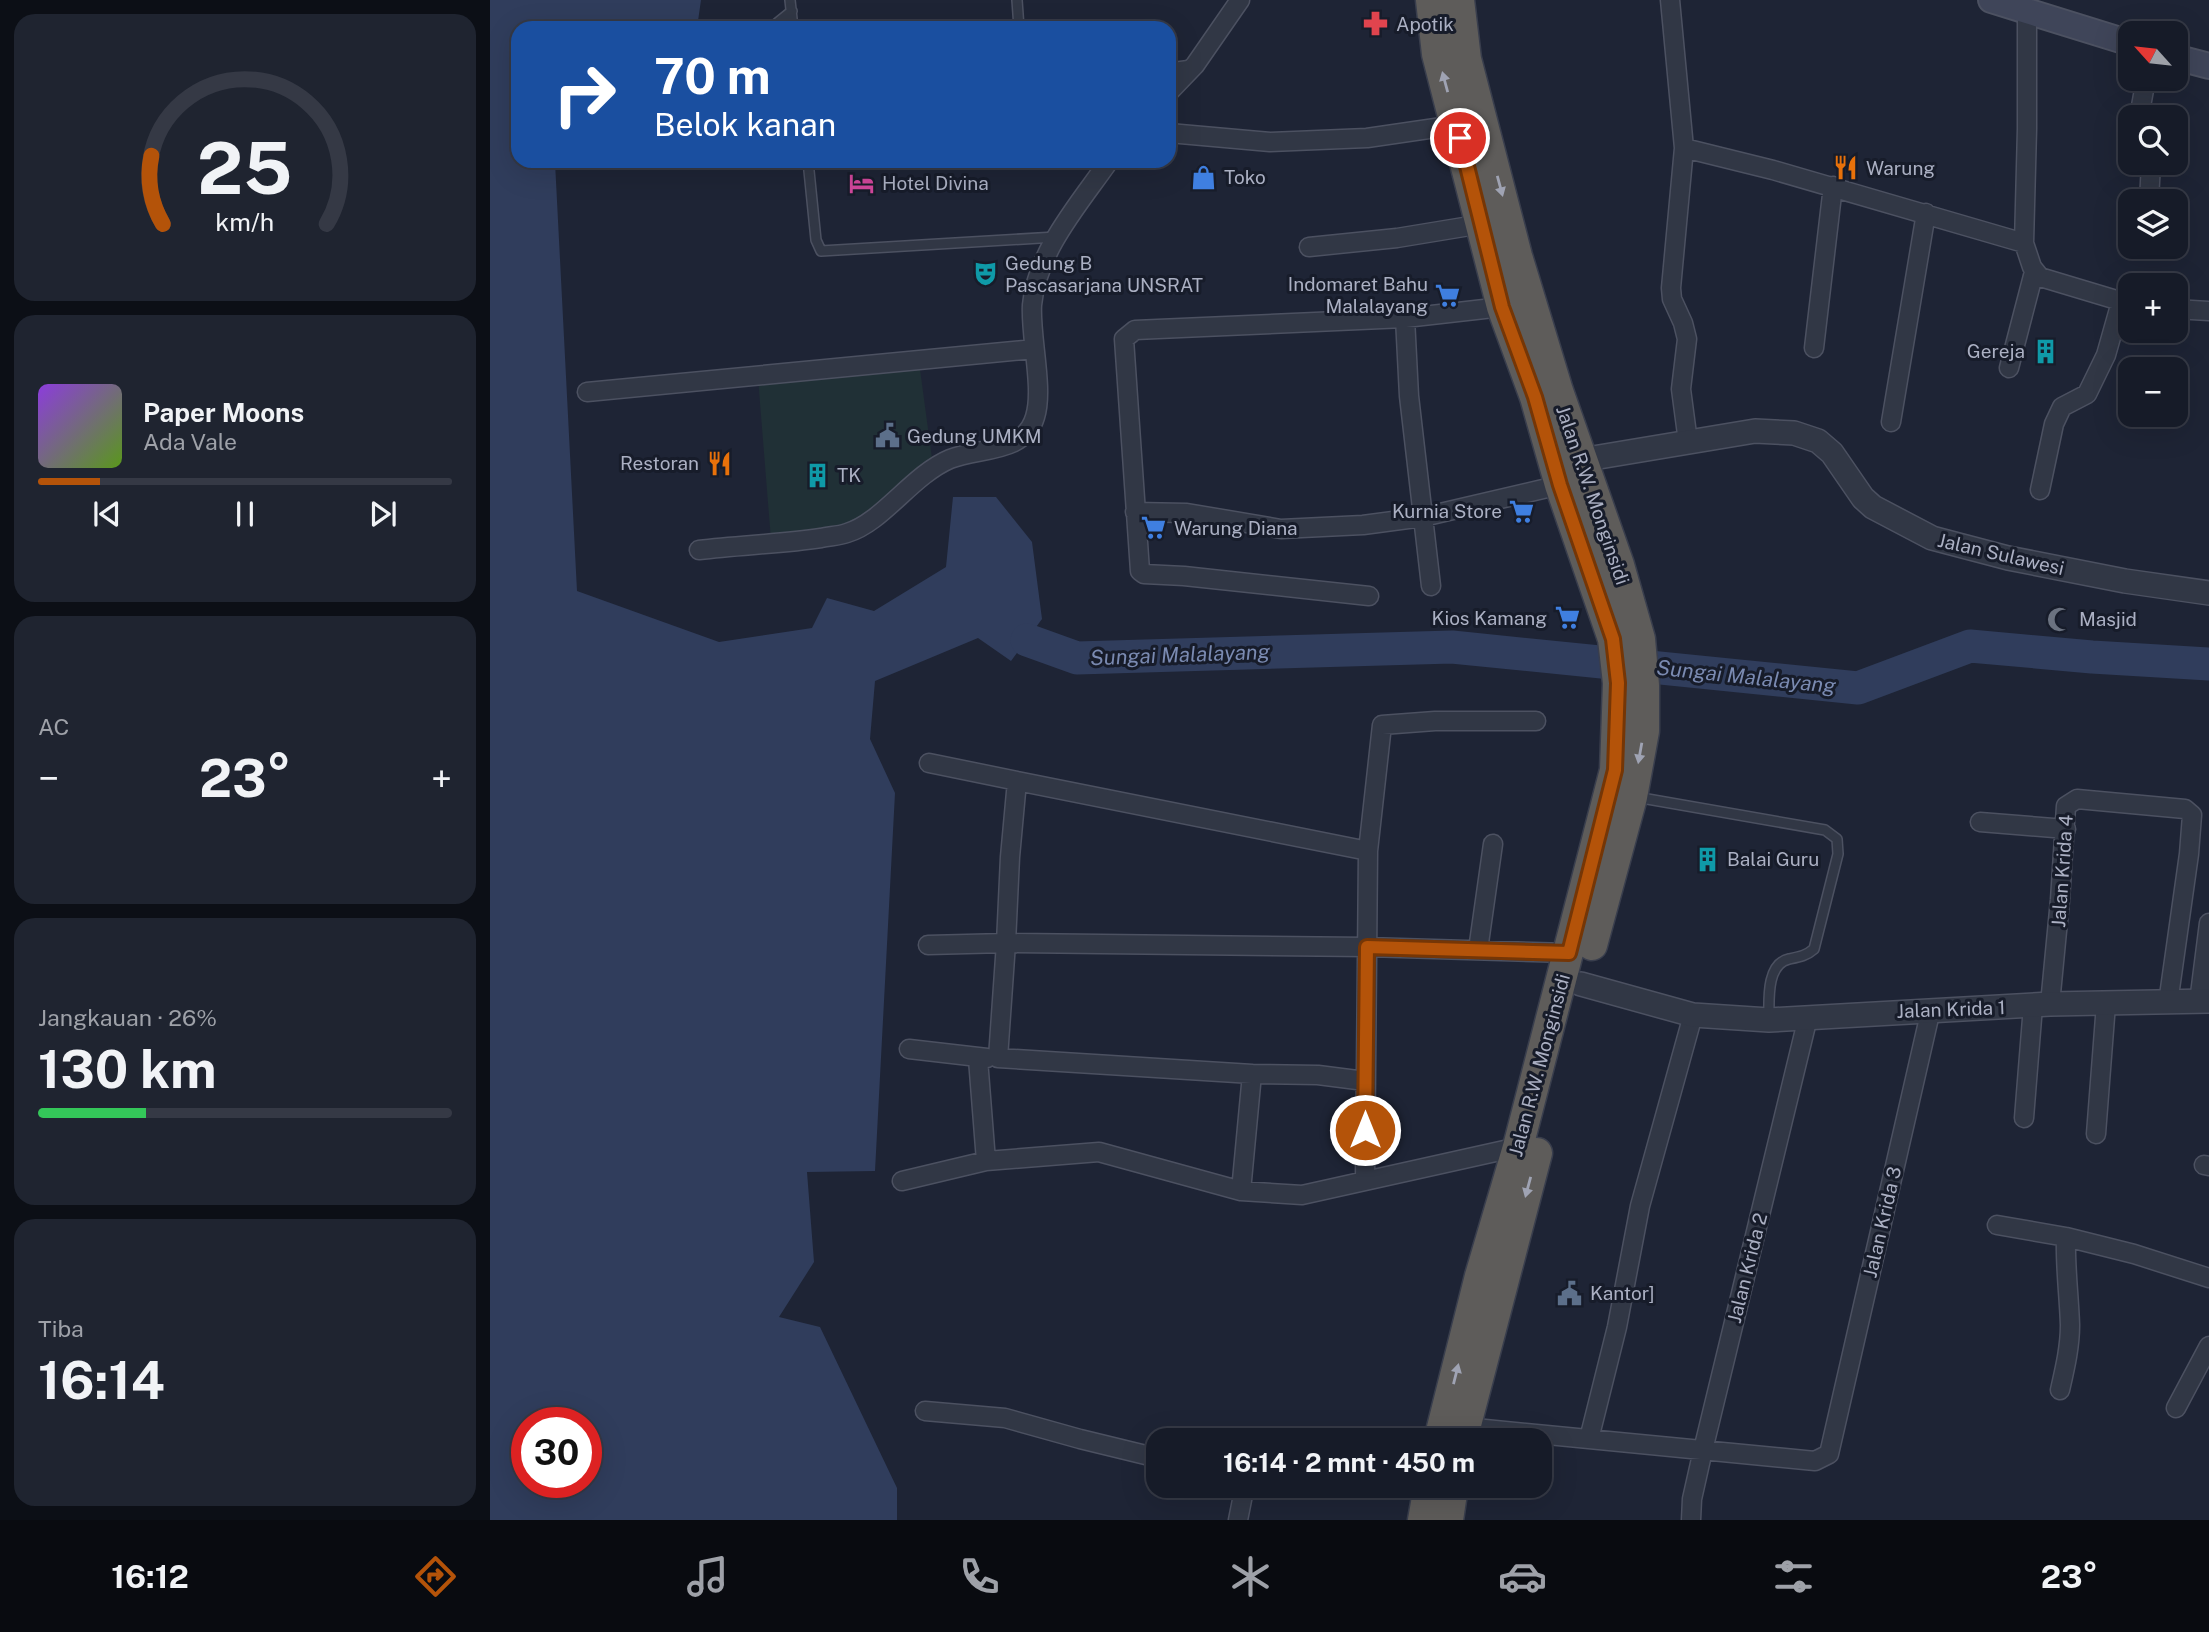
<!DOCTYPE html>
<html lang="id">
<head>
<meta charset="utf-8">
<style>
	:root { --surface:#161b28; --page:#1f2430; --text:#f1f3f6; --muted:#9ea1a8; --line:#353945; --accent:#b45309 }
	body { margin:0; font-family:"Public Sans",sans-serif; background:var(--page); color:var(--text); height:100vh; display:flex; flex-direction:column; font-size:26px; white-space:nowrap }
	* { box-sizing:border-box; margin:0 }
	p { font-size:23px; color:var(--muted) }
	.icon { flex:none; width:38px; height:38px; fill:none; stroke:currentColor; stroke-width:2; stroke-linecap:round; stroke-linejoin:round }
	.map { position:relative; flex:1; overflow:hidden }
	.drawer { display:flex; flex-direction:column; gap:14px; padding:14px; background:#0c0f16; width:490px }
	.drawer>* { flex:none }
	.hud { position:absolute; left:21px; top:21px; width:665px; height:147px; border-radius:21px; box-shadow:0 7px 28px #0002,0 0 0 2px var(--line); background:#1a4fa0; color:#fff; overflow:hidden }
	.needle { width:46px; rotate:297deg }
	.tools { position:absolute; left:1628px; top:21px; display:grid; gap:14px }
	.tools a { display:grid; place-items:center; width:70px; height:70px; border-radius:14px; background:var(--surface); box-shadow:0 7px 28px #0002,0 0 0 2px var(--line); font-size:35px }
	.speed { position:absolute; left:21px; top:1407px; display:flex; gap:14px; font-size:35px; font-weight:700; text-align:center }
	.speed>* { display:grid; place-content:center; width:91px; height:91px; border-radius:50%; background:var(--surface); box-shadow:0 7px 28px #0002,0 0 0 2px var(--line); line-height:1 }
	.speed .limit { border:10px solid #d22; background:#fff; color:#111 }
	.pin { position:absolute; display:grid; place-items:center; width:60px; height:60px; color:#fff; margin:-30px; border:4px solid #fff; border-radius:50%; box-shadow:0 2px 7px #0007 }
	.me { position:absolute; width:77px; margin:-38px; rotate:0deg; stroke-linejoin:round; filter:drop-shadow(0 0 5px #0008) }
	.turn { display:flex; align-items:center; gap:24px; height:147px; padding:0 28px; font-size:32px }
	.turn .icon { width:91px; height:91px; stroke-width:2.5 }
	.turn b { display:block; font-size:49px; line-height:60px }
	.big { font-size:52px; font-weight:700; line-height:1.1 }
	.drawer .widget { flex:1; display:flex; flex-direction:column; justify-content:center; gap:10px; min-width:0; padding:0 24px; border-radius:21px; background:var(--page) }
	.drawer .dial { align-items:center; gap:0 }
	.dial svg { height:182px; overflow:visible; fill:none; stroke:var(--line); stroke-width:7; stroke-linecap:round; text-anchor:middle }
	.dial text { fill:var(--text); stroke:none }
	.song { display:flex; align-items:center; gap:21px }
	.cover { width:84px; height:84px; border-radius:10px; background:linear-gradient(135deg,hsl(270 70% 55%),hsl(90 70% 35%)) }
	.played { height:7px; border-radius:4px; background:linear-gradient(90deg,var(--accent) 15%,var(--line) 15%) }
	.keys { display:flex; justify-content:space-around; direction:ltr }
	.heat { display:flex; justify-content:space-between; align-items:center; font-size:38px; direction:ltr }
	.charge { height:10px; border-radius:5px; background:linear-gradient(90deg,#34c759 26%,var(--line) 0) }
	.trip { position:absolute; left:656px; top:1428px; width:406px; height:70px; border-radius:21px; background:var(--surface); box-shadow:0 7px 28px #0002,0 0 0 2px var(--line); font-weight:700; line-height:70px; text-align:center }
	.tabs { display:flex; height:112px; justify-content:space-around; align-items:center; background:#090b10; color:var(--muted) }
	.tabs .icon { width:49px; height:49px }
	.tabs .active { color:var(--accent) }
	.tabs b { font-size:32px; color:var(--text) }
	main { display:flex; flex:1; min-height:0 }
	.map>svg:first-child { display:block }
	.green { fill:#203036 }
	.water { fill:#303d5c; fill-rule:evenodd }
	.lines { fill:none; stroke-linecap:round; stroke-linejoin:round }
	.river { stroke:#303d5c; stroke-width:33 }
	.service-casing { stroke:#4c5161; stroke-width:12 }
	.minor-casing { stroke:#4c5161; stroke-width:21 }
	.tertiary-casing { stroke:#4c5161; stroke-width:26 }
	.secondary-casing { stroke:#4c5161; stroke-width:28 }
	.trunk-casing { stroke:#393e4d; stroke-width:33 }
	.service { stroke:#313745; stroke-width:9 }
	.minor { stroke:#313745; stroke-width:18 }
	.tertiary { stroke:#313745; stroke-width:23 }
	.secondary { stroke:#3f4559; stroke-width:24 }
	.trunk { stroke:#5e5c5a; stroke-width:30 }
	.oneway { fill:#9fa3b3 }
	.route-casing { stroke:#753606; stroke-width:18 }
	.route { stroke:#b45309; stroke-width:12 }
	.labels { text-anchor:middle; stroke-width:6; stroke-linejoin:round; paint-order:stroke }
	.poi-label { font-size:19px; fill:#abb0c3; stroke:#171c2a; text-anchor:start }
	.street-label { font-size:19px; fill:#abb0c3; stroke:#171c2a }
	.water-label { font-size:21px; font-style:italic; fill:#7a8ab1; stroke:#171c2a }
</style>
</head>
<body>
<main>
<section class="drawer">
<div class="widget dial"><svg viewBox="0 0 100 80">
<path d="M14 69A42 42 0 1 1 86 69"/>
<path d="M14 69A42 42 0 0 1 9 39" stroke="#b45309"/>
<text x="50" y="56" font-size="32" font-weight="700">25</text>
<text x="50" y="72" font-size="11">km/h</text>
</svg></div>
<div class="widget">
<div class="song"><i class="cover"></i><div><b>Paper Moons</b><p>Ada Vale</p></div></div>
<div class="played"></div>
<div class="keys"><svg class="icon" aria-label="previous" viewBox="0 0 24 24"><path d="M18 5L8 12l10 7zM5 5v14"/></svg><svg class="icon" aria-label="pause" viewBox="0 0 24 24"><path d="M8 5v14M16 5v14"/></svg><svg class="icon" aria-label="next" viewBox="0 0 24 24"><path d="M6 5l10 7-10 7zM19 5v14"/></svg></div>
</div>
<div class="widget"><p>AC</p>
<div class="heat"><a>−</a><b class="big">23°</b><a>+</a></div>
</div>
<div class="widget"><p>Jangkauan · 26%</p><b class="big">130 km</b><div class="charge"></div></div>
<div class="widget"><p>Tiba</p><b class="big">16:14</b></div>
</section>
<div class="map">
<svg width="1719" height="1520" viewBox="0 0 1719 1520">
	<rect width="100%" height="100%" fill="#1e2435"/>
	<path class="green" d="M429 362 443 466 358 531 281 540 268 378Z"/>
	<path class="water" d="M0 0H211L207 28H28V161H76L65 162 87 591 229 642 322 628 337 598 384 611 456 567 463 497H506L542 542 552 619 521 661 488 638 385 681 380 739 405 793 385 1171 317 1172 324 1262 289 1317 330 1327 407 1488V1520H0ZM37 1423H96V1482H37Z"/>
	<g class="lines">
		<path class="river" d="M537 640 587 658 962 647 1368 688 1480 646 1602 657 1719 664"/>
		<defs>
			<path id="service" d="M300 0 303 28
				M527 0 529 28
				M281 28 302 11
				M679 68 702 65
				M318 161 326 240 331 251 566 237
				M1146 797 1335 830 1347 839 1348 854 1324 949C1316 956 1309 957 1299 959 1276 964 1279 1001 1279 1019"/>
			<path id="minor" d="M1180 0 1194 148 1181 288 1182 299 1193 323 1197 339 1191 389 1198 442
				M1537 12V129L1534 243 1542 267 1550 277 1640 304
				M679 92 705 65 750 0
				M1649 117 1656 79
				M679 133 780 142 877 138 966 125
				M1194 148 1283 170 1534 243
				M1659 201 1661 163
				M819 247 907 238 992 224
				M1685 309 1719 311
				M915 318 919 396 941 586
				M1324 348 1343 186
				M1519 368 1544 272
				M97 392 544 349
				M1401 422 1436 213
				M1550 490 1564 424 1572 407 1597 394 1616 355 1631 302
				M645 512 697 513 791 529 873 525 933 517 1070 485
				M209 550C250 545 291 544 331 538 340 536 349 536 357 533 392 523 422 475 460 459 490 447 534 454 545 417 554 389 540 336 542 305 547 251 589 204 619 161
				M879 596 694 576 654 574 650 571 634 339 645 330 915 318 1012 307
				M439 763 527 781
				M1490 822 1576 829
				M438 945 516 943 520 857 527 781 878 851
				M988 950 1003 844
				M1709 1002 1719 923
				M1560 1004 1570 900 1576 806 1587 799 1695 809 1702 815 1699 854 1678 1003
				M419 1049 497 1058
				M488 1059 496 1161
				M875 1081 828 1075 762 1074 508 1058 516 943 877 947 1079 953
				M1534 1118 1543 1006
				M1606 1134 1616 1004
				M1714 1165 1719 1166
				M875 1180 878 851 892 725 945 721H1046
				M412 1181 496 1161 609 1152 751 1191 812 1195 1028 1147
				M751 1191 762 1074
				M1507 1225 1576 1237 1644 1254 1719 1278
				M1570 1390C1575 1368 1580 1347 1580 1325 1579 1295 1575 1266 1576 1237
				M1686 1408 1719 1346
				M435 1411 515 1418 590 1439 668 1458
				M975 1427 1325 1461 1339 1454 1441 1009
				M1099 1439 1127 1327 1150 1206 1203 1015
				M748 1520 753 1495 752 1486
				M1201 1520 1202 1499 1213 1450 1318 1017"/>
			<path id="tertiary" d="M1091 460 1265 431 1304 433 1328 441 1342 453 1373 498 1383 507 1442 538 1518 558 1635 581 1719 593
				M1091 984 1203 1015 1279 1020 1560 1004 1719 1001"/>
			<path id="secondary" d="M1501 0 1640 43
				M1685 57 1719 66"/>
			<path id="trunk" d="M941 0 947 54 1012 307 1045 397 1070 485 1123 639 1128 683 1125 770 1028 1147 990 1276 949 1440
				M969 0 976 59 1027 256 1068 391 1129 565 1150 639 1154 685V731L1142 797 1102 945
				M972 1440 1047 1153
				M933 1520 939 1486
				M958 1520 963 1486"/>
		</defs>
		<use href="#service" class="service-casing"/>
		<use href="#minor" class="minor-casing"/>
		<use href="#tertiary" class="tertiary-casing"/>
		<use href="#secondary" class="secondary-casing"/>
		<use href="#trunk" class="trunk-casing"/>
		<use href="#service" class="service"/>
		<use href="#minor" class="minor"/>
		<use href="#tertiary" class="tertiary"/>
		<use href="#secondary" class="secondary"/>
		<use href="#trunk" class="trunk"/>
	</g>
	<defs><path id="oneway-solid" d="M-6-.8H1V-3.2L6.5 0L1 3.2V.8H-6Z" transform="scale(1.75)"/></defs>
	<g class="oneway">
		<use href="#oneway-solid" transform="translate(955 82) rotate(-105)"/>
		<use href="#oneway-solid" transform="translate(1010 186) rotate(75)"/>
		<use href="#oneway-solid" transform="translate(1150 753) rotate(100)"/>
		<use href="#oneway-solid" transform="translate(1038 1187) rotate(105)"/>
		<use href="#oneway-solid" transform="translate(966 1374) rotate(-76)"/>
	</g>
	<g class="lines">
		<defs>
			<path id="route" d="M875 1130 877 947 1079 953 1125 770 1128 683 1123 639 1070 485 1045 397 1012 307 970 138"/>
		</defs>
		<use href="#route" class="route-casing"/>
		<use href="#route" class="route"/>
	</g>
	<defs>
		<symbol id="pharmacy-bare" viewBox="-9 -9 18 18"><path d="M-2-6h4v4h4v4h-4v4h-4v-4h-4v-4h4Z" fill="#e0444e" stroke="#171c2a" stroke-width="2.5" paint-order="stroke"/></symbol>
		<symbol id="restaurant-bare" viewBox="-9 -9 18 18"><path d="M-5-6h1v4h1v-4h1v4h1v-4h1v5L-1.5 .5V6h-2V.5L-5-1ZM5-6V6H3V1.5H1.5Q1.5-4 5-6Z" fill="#e8710a" stroke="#171c2a" stroke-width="2.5" paint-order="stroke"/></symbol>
		<symbol id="shop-bare" viewBox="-9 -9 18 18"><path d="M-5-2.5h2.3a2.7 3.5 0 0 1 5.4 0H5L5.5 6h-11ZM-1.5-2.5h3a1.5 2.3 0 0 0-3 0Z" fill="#3f7fe0" stroke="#171c2a" stroke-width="2.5" paint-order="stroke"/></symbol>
		<symbol id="hotel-bare" viewBox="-9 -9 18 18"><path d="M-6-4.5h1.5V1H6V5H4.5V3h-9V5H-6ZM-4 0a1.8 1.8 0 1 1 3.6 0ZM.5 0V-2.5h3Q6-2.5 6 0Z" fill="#d1479c" stroke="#171c2a" stroke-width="2.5" paint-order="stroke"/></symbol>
		<symbol id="theatre-bare" viewBox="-9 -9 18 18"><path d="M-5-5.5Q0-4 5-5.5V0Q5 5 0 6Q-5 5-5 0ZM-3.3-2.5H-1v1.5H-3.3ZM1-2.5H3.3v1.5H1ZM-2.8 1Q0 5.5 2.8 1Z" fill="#0f9aa8" stroke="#171c2a" stroke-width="2.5" paint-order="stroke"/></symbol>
		<symbol id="supermarket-bare" viewBox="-9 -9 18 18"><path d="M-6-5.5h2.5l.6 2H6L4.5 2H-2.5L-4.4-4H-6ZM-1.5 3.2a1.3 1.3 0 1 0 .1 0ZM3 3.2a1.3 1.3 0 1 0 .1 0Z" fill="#3f7fe0" stroke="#171c2a" stroke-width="2.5" paint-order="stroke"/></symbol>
		<symbol id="building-bare" viewBox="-9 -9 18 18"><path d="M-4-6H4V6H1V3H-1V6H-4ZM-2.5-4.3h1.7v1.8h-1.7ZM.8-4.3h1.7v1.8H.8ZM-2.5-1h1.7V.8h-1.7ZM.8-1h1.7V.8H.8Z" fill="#0f9aa8" stroke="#171c2a" stroke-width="2.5" paint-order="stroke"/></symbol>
		<symbol id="civic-bare" viewBox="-9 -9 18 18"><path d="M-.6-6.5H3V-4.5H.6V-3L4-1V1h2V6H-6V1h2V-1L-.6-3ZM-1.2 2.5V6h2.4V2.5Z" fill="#5c6f8a" stroke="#171c2a" stroke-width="2.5" paint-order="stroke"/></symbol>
		<symbol id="mosque-bare" viewBox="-9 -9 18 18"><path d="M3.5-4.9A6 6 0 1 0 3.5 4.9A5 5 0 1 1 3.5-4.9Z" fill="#6b7280" stroke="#171c2a" stroke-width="2.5" paint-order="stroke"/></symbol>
	</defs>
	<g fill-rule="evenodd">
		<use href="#pharmacy-bare" x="868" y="6" width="35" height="35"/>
		<use href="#restaurant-bare" x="1338" y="150" width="35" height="35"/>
		<use href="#shop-bare" x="696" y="160" width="35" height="35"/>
		<use href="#hotel-bare" x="354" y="166" width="35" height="35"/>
		<use href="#theatre-bare" x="478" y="256" width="35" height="35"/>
		<use href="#supermarket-bare" x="940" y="278" width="35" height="35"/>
		<use href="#building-bare" x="1538" y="334" width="35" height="35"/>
		<use href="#civic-bare" x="380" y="418" width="35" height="35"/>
		<use href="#restaurant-bare" x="212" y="446" width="35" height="35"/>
		<use href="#building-bare" x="310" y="458" width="35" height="35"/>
		<use href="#supermarket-bare" x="1014" y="494" width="35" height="35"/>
		<use href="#supermarket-bare" x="646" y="510" width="35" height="35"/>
		<use href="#supermarket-bare" x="1060" y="600" width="35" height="35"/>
		<use href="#mosque-bare" x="1552" y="602" width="35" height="35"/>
		<use href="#building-bare" x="1200" y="842" width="35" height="35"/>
		<use href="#civic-bare" x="1062" y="1276" width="35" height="35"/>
	</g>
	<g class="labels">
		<g class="poi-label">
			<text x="906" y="31">Apotik</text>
			<text x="1376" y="175">Warung</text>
			<text x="734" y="184">Toko</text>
			<text x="392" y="190">Hotel Divina</text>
			<text x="515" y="270">Gedung B<tspan x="515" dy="22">Pascasarjana UNSRAT</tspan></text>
			<text x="938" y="291" text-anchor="end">Indomaret Bahu<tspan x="938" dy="22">Malalayang</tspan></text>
			<text x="1535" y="358" text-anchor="end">Gereja</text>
			<text x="417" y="443">Gedung UMKM</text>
			<text x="209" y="470" text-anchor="end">Restoran</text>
			<text x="347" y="482">TK</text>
			<text x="1012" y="518" text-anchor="end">Kurnia Store</text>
			<text x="684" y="535">Warung Diana</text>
			<text x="1057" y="625" text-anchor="end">Kios Kamang</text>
			<text x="1589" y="626">Masjid</text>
			<text x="1237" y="866">Balai Guru</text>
			<text x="1100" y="1300">Kantor]</text>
		</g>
		<g class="street-label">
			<text transform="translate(1103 495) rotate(71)" y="7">Jalan R.W. Monginsidi</text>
			<text transform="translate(1511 554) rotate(13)" y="7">Jalan Sulawesi</text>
			<text transform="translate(1572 871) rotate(-86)" y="7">Jalan Krida 4</text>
			<text transform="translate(1461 1009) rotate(-2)" y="7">Jalan Krida 1</text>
			<text transform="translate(1049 1065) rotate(-75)" y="7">Jalan R.W. Monginsidi</text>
			<text transform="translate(1392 1222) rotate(-77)" y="7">Jalan Krida 3</text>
			<text transform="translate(1257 1268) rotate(-76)" y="7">Jalan Krida 2</text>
		</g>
		<g class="water-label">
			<text transform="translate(690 655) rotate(-2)" y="7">Sungai Malalayang</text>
			<text transform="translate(1256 677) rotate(6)" y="7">Sungai Malalayang</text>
		</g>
	</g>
</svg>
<div class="tools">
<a><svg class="needle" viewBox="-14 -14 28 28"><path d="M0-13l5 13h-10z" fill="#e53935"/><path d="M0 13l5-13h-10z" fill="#9ea1a8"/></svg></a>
<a><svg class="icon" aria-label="search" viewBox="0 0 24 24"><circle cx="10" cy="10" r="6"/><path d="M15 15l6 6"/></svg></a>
<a><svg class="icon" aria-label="layers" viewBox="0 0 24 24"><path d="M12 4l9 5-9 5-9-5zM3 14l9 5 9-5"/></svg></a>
<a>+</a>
<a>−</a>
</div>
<div class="speed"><div class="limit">30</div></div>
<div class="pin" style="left:970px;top:138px;background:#d93025"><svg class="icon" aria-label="arrive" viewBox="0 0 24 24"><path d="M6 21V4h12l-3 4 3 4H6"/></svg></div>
<svg class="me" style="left:875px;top:1130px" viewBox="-20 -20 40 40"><circle r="17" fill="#b45309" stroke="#fff" stroke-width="3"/><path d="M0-11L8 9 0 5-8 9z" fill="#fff"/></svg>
<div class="trip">16:14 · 2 mnt · 450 m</div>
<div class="hud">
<div class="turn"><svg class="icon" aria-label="right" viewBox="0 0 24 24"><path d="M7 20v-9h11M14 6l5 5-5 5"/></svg><div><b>70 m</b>Belok kanan</div></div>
</div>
</div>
</main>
<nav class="tabs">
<b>16:12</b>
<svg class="icon active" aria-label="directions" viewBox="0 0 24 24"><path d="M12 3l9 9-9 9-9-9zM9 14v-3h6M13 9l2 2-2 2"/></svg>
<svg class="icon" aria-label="music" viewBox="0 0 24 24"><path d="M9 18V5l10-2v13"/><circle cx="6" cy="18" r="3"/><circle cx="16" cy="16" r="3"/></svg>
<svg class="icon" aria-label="phone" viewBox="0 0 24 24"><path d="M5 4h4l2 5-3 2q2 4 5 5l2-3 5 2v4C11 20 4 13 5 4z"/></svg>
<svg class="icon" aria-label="climate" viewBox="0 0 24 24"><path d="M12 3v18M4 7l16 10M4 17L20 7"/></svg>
<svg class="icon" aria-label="car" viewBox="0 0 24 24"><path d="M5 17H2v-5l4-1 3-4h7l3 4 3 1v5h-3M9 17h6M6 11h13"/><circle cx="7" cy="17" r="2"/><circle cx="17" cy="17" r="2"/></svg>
<svg class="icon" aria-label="filters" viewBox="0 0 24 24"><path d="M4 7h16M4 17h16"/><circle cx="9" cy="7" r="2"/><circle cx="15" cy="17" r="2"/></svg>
<b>23°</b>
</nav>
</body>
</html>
